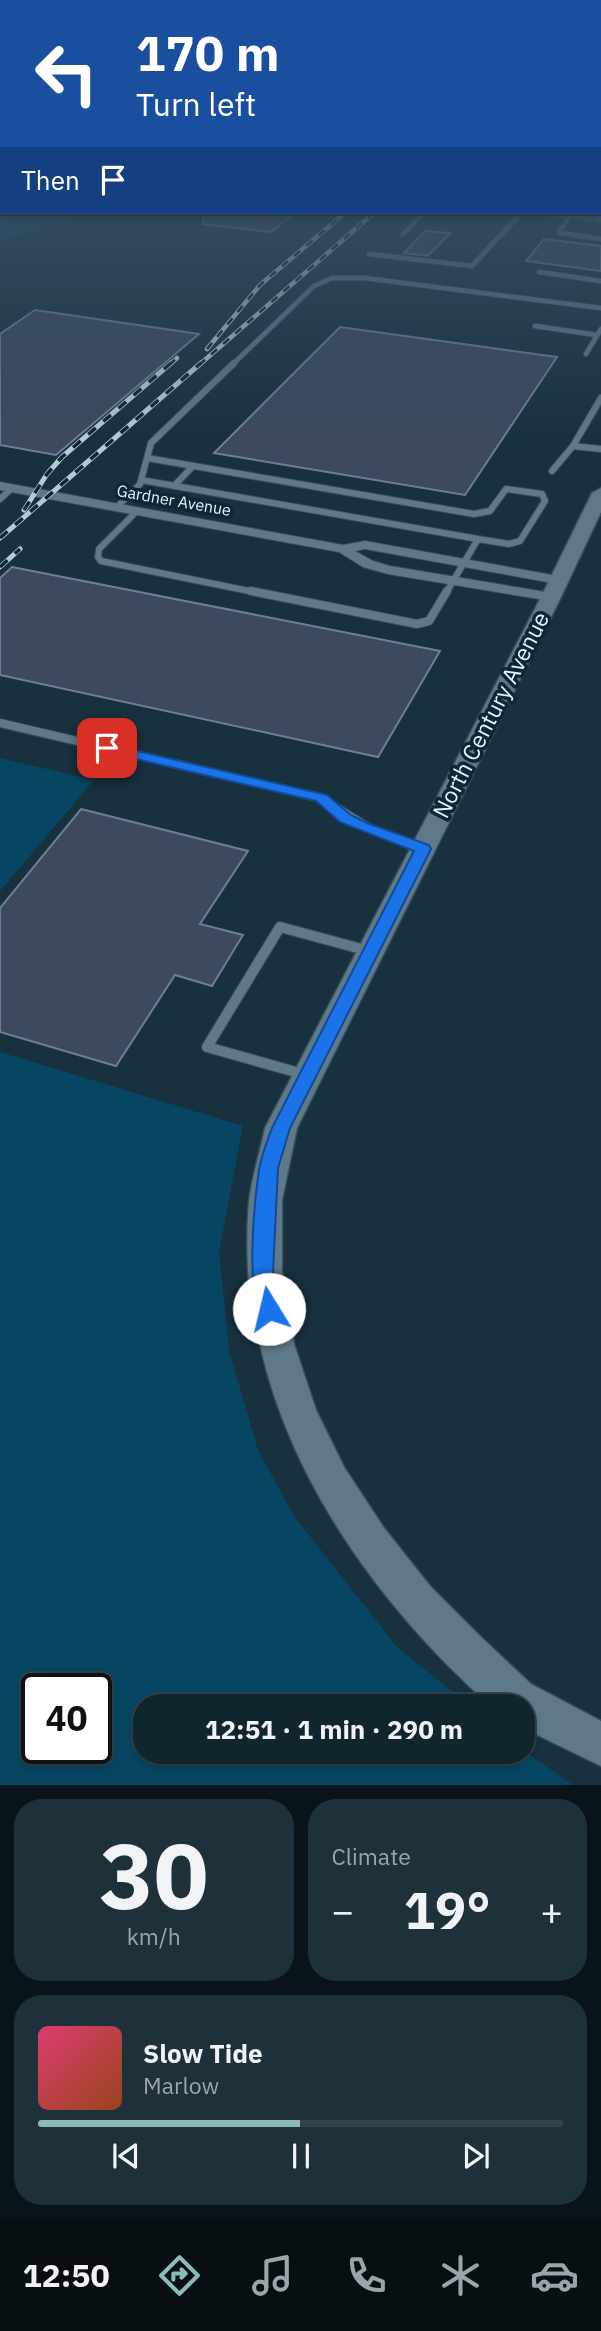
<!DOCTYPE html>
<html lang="en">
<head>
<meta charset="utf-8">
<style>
	:root { --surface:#11252f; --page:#1e313b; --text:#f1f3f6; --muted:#9ca5aa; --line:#30424b; --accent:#8bbbb9 }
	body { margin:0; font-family:"IBM Plex Sans",sans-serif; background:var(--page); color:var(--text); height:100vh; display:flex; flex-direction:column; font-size:26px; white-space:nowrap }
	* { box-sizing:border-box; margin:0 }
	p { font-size:23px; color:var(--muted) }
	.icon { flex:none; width:38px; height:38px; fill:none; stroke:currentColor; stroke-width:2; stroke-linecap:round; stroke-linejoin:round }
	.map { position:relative; height:1785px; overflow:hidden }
	.drawer { display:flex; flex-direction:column; gap:14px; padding:14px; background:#09141a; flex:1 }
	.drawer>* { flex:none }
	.guide { position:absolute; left:0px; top:0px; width:602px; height:214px; box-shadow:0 4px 10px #0003,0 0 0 2px var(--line); background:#1a4fa0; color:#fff; overflow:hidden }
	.speed { position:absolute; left:21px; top:1673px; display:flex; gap:14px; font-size:35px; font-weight:700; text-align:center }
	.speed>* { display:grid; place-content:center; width:91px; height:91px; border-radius:50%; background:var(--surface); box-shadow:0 4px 10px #0003,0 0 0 2px var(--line); line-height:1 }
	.speed .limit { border:4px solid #111; border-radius:10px; background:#fff; color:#111 }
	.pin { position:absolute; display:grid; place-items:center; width:60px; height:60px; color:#fff; margin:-30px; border-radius:14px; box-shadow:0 4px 10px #0006 }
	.me { position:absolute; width:77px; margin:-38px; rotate:351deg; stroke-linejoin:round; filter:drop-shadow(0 0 5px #0008) }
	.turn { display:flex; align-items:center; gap:24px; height:147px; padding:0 21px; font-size:32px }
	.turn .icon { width:91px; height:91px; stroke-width:2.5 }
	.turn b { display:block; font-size:49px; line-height:60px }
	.then { display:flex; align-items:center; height:66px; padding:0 21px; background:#0003; gap:14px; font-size:26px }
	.big { font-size:52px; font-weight:800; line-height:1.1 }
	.drawer .widget { flex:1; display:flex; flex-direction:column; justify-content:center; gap:10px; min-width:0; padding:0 24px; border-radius:28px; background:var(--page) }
	.drawer .dial { align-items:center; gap:0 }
	.dial b { font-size:91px; line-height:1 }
	.song { display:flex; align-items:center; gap:21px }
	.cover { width:84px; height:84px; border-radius:10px; background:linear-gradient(135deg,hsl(340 70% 55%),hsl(20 70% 35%)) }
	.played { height:7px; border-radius:4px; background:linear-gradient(90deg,var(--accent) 50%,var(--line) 50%) }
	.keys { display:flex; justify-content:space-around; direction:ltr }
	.heat { display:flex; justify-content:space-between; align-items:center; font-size:38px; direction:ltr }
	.drawer .tiles { flex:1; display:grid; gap:14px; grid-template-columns:1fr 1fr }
	.widget:last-child { grid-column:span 2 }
	.trip { position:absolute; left:133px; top:1694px; width:402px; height:70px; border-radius:28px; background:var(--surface); box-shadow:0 4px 10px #0003,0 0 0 2px var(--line); font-weight:800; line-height:70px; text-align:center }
	.menu { display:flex; height:112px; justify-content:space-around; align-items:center; background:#070f13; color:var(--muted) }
	.menu .icon { width:49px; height:49px }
	.menu .current { color:var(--accent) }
	.menu b { font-size:32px; color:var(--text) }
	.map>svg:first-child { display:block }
	.green { fill:#074662; fill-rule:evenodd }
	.building { fill:#3c495f; stroke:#6f7e96; stroke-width:2 }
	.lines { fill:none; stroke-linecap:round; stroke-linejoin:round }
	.lane-far3-casing { stroke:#374d59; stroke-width:6 }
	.lane-far2-casing { stroke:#374d59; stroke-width:8 }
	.lane-far1-casing { stroke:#374d59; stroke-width:10 }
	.lane-casing { stroke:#374d59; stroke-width:12 }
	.street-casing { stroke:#374d59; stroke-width:2 }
	.secondary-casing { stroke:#374d59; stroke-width:3 }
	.lane-far3 { stroke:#5e798a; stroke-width:4.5 }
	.lane-far2 { stroke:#5e798a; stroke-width:6 }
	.lane-far1 { stroke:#5e798a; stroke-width:8 }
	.lane { stroke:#5e798a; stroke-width:10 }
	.street { fill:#5e798a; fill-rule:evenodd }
	.secondary { fill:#5e798a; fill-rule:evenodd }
	.rail-far1-casing { stroke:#b7c9d3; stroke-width:4.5 }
	.rail-casing { stroke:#b7c9d3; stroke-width:5 }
	.rail-far1 { stroke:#0d2734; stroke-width:2.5; stroke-dasharray:8; stroke-linecap:butt }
	.rail { stroke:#0d2734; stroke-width:3.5; stroke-dasharray:10; stroke-linecap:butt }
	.route { fill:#1a73e8; stroke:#114b97; stroke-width:2 }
	.labels { text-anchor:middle; stroke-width:7; stroke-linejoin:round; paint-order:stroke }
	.far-street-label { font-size:16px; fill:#e4f3fc; stroke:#0d2734 }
	.near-street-label { font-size:23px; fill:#e4f3fc; stroke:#0d2734 }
</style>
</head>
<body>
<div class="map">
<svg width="601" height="1785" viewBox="0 0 601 1785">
	<rect width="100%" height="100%" fill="#17313f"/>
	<path class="green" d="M2 201V212H87L0 241Z
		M0 758 94 780 0 891Z
		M0 1052 243 1126 219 1252 229 1350 258 1450 294 1516 397 1647 470 1706H145V1752L523 1750 573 1785H0ZM37 1689H96V1748H37Z"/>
	<path class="building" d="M204 212H296L271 232 203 224Z
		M425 231 450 233 428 256 404 253Z
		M544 239 601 246V271L526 261Z
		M35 310 199 334 56 455 0 445V334Z
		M340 327 557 357 465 495 214 453Z
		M12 567 440 651 378 757 0 675V578Z
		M81 809 248 851 200 924 243 935 212 986 175 975 116 1066 0 1032V908Z"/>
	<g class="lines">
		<defs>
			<path id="lane-far3" d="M572 214 559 231 561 233 601 239
				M403 234 425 212
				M369 254 472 266 522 212
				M539 272 601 281
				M535 326 597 335
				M586 354 601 329
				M232 365 314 286 332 278H364L601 308"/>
			<path id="lane-far2" d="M601 398 573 446 601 449
				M147 458 474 514 490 511 506 489 542 494 545 501 520 541 509 544 478 539 446 593
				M552 471 573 446
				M141 480 478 539
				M174 486 193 466
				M0 499 12 488
				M117 507 140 484 151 443 234 363
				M137 511 99 549 98 557 101 561 259 593"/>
			<path id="lane-far1" d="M251 591 417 624 429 621 447 591
				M0 723 321 798 369 828 422 848"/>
			<path id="lane" d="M303 1074 207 1047 280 927 369 951"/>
			<path id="street" d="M0 482 343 545 365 541 558 576 565 580 558 584 365 549 355 551 373 561 390 566 551 593 558 597 551 601 388 574 363 567 339 552 0 490Z"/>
			<path id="secondary" d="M544 212 601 214V222L550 216Z
				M601 488V512L561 597 297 1128 282 1200V1273L294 1344 316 1410 344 1467 384 1528 430 1586 481 1637 531 1684 601 1721V1766L523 1728V1706H491C377 1605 277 1466 254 1312 251 1299 248 1284 248 1270 247 1248 247 1223 249 1201 252 1177 260 1152 265 1128L541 597 592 493Z"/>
		</defs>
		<use href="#lane-far3" class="lane-far3-casing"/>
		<use href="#lane-far2" class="lane-far2-casing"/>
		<use href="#lane-far1" class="lane-far1-casing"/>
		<use href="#lane" class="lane-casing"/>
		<use href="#street" class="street-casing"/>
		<use href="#secondary" class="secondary-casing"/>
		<use href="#lane-far3" class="lane-far3"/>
		<use href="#lane-far2" class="lane-far2"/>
		<use href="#lane-far1" class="lane-far1"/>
		<use href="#lane" class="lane"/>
		<use href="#street" class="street"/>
		<use href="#secondary" class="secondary"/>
		<defs>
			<path id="rail-far1" d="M207 349 260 285 346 212
				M169 365 177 358
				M199 365 375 212"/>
			<path id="rail" d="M24 510 47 474 62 457 171 363
				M0 538 201 363
				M0 567 20 549"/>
		</defs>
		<use href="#rail-far1" class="rail-far1-casing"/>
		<use href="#rail" class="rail-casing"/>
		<use href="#rail-far1" class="rail-far1"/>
		<use href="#rail" class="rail"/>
	</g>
	<linearGradient id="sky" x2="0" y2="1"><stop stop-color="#0d1b23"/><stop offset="0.43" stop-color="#364e63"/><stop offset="1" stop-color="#364e63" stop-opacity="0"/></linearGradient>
	<rect width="601" height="439" fill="url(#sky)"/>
	<path class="route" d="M107 744 327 795 351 815 367 823 429 845 431 849 290 1128 278 1168 273 1272 279 1309 276 1316 269 1319 261 1316C246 1285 254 1205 259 1170 261 1156 267 1142 272 1128L414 851 340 822 316 801 102 751V745Z"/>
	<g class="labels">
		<g class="far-street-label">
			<text transform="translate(174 500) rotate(10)" y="6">Gardner Avenue</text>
		</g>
		<g class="near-street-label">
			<text transform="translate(491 715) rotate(-63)" y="8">North Century Avenue</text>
		</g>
	</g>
</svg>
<div class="speed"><div class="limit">40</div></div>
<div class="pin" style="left:107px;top:748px;background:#d93025"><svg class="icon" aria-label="arrive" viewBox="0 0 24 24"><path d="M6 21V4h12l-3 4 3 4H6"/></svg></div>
<svg class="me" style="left:269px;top:1309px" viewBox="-20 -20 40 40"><circle r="19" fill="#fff"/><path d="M0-13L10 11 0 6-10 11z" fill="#1a73e8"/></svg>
<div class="trip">12:51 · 1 min · 290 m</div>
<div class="guide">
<div class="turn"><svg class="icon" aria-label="left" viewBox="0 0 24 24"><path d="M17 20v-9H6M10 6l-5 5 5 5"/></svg><div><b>170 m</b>Turn left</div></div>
<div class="then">Then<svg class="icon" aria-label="arrive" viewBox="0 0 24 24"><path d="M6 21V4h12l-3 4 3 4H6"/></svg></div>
</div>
</div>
<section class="drawer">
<div class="tiles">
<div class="widget dial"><b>30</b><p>km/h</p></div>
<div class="widget"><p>Climate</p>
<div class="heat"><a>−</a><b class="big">19°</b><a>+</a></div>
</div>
<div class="widget">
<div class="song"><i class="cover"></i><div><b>Slow Tide</b><p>Marlow</p></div></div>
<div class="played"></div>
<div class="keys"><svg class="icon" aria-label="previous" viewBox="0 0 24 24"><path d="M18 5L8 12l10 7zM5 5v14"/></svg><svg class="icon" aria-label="pause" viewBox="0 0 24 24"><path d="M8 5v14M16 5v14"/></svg><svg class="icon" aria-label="next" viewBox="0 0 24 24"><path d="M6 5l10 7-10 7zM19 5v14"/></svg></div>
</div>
</div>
</section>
<nav class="menu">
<b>12:50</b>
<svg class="icon current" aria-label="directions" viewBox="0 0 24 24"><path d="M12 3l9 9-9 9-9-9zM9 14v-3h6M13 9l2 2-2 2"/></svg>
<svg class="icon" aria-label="music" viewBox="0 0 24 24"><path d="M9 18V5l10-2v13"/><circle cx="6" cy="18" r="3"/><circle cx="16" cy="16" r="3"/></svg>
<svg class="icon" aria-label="phone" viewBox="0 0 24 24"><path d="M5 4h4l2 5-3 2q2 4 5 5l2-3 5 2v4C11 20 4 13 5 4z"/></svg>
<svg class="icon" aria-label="climate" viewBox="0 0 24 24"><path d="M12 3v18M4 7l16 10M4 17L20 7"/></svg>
<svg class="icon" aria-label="car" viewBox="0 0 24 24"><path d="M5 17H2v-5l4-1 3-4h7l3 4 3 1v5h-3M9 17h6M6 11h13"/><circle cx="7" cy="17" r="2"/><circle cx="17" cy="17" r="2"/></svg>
</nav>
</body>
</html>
